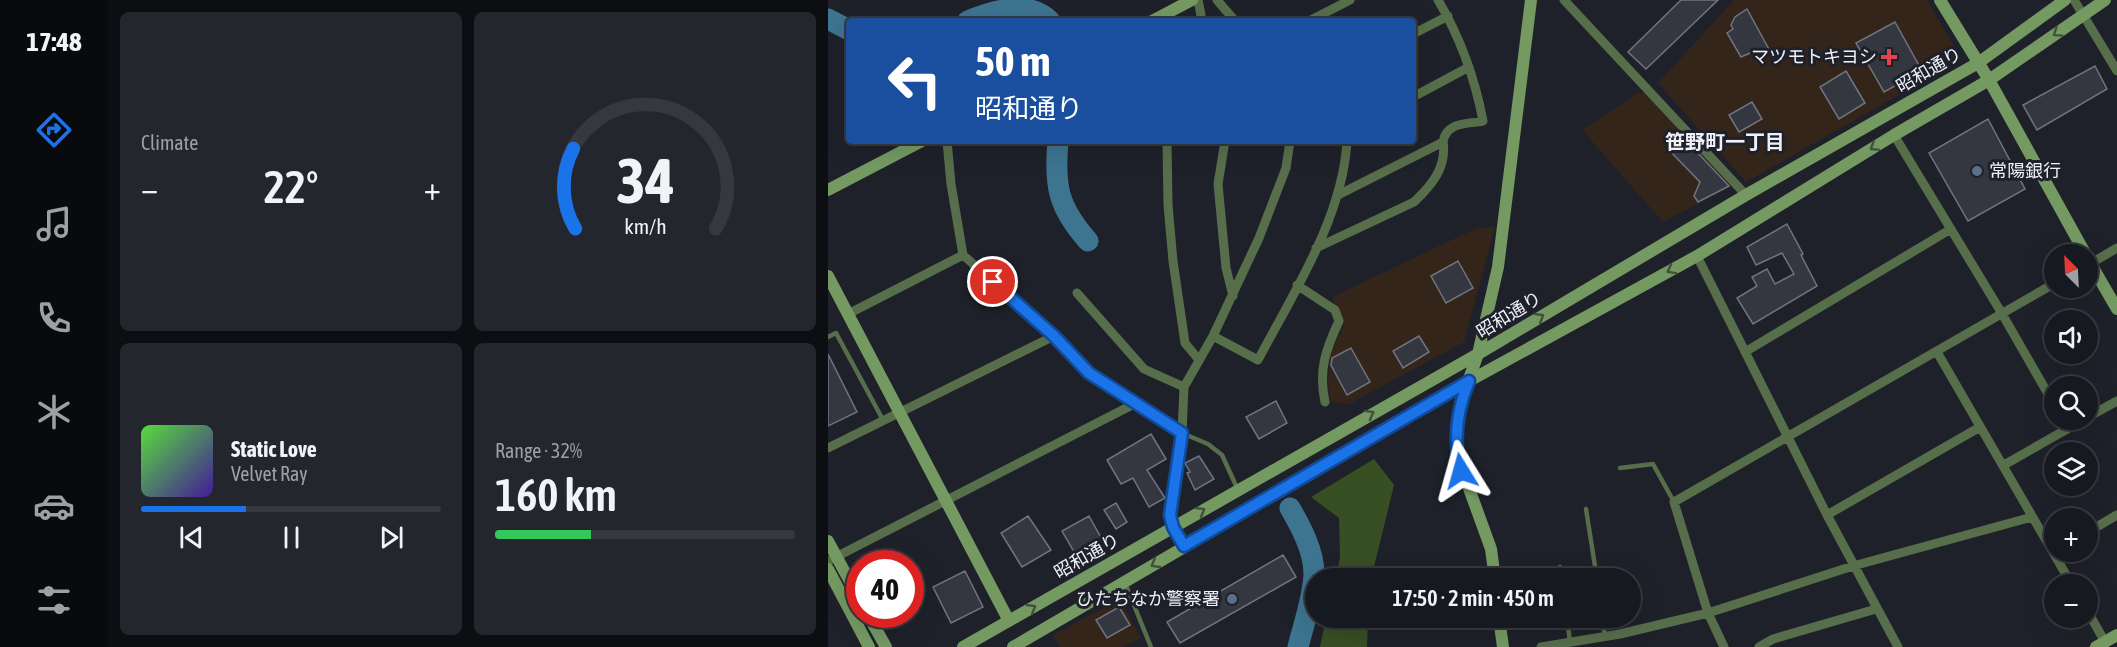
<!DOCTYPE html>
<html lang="en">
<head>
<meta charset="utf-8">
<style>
	:root { --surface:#171920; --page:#24262d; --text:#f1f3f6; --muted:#9ea0a5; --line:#36383e; --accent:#1a73e8 }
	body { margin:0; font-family:"Asap Condensed","Noto Sans JP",sans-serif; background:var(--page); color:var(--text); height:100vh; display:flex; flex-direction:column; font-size:22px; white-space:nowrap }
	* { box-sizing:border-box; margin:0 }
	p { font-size:20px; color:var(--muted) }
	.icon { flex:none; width:33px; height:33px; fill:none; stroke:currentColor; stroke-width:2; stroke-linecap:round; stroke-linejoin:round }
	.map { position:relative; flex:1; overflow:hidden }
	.details { display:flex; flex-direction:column; gap:12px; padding:12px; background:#0d0e12; width:720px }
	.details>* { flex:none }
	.hud { position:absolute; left:18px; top:18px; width:570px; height:126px; border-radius:6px; box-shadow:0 6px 24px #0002,0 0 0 2px var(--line); background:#1a4fa0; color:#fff; overflow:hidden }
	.needle { width:39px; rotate:336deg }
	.controls { position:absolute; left:1216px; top:244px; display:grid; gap:12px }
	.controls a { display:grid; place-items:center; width:54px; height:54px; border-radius:50%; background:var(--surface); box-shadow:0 6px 24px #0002,0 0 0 2px var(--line); font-size:30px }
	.speed { position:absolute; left:18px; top:550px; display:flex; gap:12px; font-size:30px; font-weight:700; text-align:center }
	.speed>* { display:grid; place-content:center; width:78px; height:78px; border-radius:50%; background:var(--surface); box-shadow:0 6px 24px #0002,0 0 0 2px var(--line); line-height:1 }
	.speed .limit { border:9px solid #d22; background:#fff; color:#111 }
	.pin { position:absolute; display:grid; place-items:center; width:51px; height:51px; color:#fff; margin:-26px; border:3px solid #fff; border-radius:50%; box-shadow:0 2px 6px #0007 }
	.me { position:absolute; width:66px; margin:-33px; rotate:352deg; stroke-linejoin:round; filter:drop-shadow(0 0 4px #0008) }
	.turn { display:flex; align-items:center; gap:21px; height:126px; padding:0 30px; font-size:27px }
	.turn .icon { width:78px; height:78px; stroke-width:2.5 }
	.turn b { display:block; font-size:42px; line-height:51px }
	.big { font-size:45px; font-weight:600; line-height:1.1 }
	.details .widget { flex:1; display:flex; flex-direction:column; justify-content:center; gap:9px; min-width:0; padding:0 21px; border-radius:9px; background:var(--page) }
	.details .dial { align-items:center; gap:0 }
	.dial svg { height:156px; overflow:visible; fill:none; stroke:var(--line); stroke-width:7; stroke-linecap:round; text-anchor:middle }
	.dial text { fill:var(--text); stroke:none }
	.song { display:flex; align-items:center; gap:18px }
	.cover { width:72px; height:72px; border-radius:9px; background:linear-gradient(135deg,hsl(110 70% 55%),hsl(260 70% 35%)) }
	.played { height:6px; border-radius:3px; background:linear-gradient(90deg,var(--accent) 35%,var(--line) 35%) }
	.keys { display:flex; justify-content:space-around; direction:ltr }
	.heat { display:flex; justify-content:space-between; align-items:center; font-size:33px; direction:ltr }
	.charge { height:9px; border-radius:4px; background:linear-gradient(90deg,#34c759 32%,var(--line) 0) }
	.details .tiles { flex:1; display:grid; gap:12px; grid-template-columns:repeat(2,1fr) }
	.trip { position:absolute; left:477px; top:568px; width:336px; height:60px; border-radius:30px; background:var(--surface); box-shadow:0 6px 24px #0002,0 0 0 2px var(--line); font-weight:600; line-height:60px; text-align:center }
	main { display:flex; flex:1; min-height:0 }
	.dock { display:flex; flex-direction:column; width:108px; justify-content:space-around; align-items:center; background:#090a0d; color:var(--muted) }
	.dock .icon { width:42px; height:42px }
	.dock .current { color:var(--accent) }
	.dock b { font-size:27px; color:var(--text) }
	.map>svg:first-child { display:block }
	.commercial { fill:#34251a }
	.forest { fill:#384e23 }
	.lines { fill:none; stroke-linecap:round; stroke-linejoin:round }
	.river { stroke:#3d7490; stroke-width:21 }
	.building { fill:#343640; stroke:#71747f; stroke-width:1.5 }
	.lane { stroke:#576e4b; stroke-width:4.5 }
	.street { stroke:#576e4b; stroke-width:9 }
	.secondary { stroke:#749a62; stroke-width:12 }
	.oneway { stroke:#415140 }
	.route-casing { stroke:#114b97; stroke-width:15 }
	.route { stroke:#1a73e8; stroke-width:10 }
	.health-dot { fill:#e0444e; stroke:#1f212a; stroke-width:2 }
	.service-dot { fill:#5c6f8a; stroke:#1f212a; stroke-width:2 }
	.labels { text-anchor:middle; stroke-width:6; stroke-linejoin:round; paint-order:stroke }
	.poi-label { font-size:18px; fill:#f0f1f8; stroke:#1f212a; text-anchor:end }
	.street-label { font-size:18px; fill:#f0f1f8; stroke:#1f212a }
	.neighbourhood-label { font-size:20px; font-weight:bold; fill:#f0f1f8; stroke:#1f212a }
</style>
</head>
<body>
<main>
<nav class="dock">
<b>17:48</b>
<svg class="icon current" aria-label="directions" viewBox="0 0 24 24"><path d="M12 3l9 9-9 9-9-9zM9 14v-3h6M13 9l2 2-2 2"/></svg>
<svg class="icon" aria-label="music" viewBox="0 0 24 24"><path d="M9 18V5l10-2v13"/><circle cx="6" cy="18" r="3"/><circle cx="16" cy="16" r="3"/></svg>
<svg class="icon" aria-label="phone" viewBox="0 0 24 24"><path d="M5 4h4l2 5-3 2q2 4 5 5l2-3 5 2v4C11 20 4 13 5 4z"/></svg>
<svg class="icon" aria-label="climate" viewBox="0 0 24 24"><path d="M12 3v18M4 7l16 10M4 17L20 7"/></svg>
<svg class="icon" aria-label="car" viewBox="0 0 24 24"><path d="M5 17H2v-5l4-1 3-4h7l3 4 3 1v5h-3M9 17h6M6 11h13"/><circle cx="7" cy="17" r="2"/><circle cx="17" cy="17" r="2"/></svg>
<svg class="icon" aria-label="filters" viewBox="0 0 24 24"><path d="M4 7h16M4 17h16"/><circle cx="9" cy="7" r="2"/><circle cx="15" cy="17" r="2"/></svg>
</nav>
<section class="details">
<div class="tiles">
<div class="widget"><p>Climate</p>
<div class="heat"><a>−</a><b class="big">22°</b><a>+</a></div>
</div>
<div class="widget dial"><svg viewBox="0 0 100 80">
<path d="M14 69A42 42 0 1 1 86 69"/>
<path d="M14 69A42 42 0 0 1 13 28" stroke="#1a73e8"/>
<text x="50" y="56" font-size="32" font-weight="700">34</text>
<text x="50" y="72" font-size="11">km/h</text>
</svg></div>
<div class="widget">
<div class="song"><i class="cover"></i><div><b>Static Love</b><p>Velvet Ray</p></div></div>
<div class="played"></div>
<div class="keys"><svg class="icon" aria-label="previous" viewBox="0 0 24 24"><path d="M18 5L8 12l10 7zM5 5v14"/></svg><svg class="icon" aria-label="pause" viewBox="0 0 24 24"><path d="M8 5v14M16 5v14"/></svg><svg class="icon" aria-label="next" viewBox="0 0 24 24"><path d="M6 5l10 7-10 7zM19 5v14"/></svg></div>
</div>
<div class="widget"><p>Range · 32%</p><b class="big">160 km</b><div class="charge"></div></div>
</div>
</section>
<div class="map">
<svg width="1289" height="647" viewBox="0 0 1289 647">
	<rect width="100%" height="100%" fill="#1f212a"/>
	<path class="commercial" d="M906 0H1099L1134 59 918 182 830 83Z
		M811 92 818 93 904 186 835 222 754 130Z
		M667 227 636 342 521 404 502 402 500 384 502 354 516 325 504 297 649 228Z
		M292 599 313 638 296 647H232L225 635Z"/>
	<path class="forest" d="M546 459 566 485 543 579H507L512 558 511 518 483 497Z
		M498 618H540L539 647H492Z"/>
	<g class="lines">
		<path class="river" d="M0 19 21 30
			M140 21C166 10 202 0 222 21
			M230 141C226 186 230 207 260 241
			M462 508C473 527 486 551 486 574 485 598 476 623 470 647"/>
	</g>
	<path class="building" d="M853 0H890L818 69 800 52Z
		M919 9 943 53 935 58 929 50 913 57 899 33 905 29 903 25 907 17Z
		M1067 22 1094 71 1056 92 1028 43Z
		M1267 66 1279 89 1209 130 1195 105Z
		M1018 71 1037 103 1011 119 992 87Z
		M924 102 934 119 911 132 901 115Z
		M1160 119 1197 189 1140 221 1101 153Z
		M853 135 901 186 870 202 866 196 872 182 839 148Z
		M959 224 975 254 973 255 989 286 925 324 909 298 929 286 924 277 939 269 947 284 966 274 954 253 928 265 919 247Z
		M630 261 645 288 618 303 603 276Z
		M591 336 601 352 575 368 565 351Z
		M523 348 542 382 519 395 503 365 504 358Z
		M0 354 29 412 0 426Z
		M448 401 459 423 431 439 418 417Z
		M323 434 338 459 319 470 337 498 321 507 305 478 293 484 279 460Z
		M371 456 386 479 367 490 359 473 362 472 357 463Z
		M288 503 299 522 288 529 276 510Z
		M200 516 223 550 194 567 173 533Z
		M261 516 276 543 249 557 234 531Z
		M455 555 468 577 352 643 339 622Z
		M137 571 155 607 123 623 105 587Z
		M291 607 302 625 279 638 268 620Z"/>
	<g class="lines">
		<path class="lane" d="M0 337 8 333 55 420
			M354 433 380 444 394 455 410 490
			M792 468 825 464 846 502
			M758 509 769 579
			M732 567 733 579
			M297 583 323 647
			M739 618 742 642
			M774 618 777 636"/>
		<path class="street" d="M370 0 373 15 371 21
			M389 0 407 21
			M736 0 918 195
			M1246 0 1289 71
			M481 21 522 0
			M585 34 620 16
			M585 97 641 67
			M1066 135 1173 312 1227 406
			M119 141 123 184 135 255 226 336 261 373 354 433
			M339 141 340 205 345 261 357 343 371 360
			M397 141 390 184 398 268 405 296
			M510 195 615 142C618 122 639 124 655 121 647 79 632 37 610 0
			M488 248 586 202C604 185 619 167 615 142
			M869 256 999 515 1070 647
			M1260 265 1289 248
			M469 285 507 310 511 321C498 349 490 370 497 402
			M249 293 316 369 356 387
			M20 314 135 255
			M385 336 430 360C465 294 515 217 519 141
			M917 352 1123 229
			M1109 352 1244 585
			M1260 417 1289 401
			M0 448 226 336
			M1176 465 1255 420
			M999 515 1152 427
			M1260 532 1289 515
			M356 546 345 527 342 515 354 433 356 387 385 336 431 238 458 168 462 141
			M0 561 308 403
			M1260 612 1277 642
			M713 647 792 634 880 613 1025 566 1204 517
			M896 647 880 613 846 502 1227 283
			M931 647 945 639 1048 609"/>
		<path class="secondary" d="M1112 0 1161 80 1258 255
			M324 21 364 0
			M0 190 94 141
			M1260 259 1289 309
			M0 276 181 621
			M0 541 32 600
			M0 569 41 647
			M667 579 663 549 630 458 629 435 633 401 650 354 670 267 703 0
			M40 615 58 647
			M671 618 675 647
			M135 647 650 354 918 195 1150 63 1237 0
			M185 647 641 381 869 256 1066 135 1161 80 1277 0
			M1268 647 1289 635"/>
	</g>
	<defs><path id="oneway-chevron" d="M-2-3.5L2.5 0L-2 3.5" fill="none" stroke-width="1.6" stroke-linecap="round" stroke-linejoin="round" transform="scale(1.5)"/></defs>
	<g class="oneway">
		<use href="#oneway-chevron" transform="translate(1229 33) rotate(146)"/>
		<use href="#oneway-chevron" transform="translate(1046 147) rotate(148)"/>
		<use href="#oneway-chevron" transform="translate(843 270) rotate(151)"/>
		<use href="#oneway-chevron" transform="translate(712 317) rotate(-31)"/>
		<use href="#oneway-chevron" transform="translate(542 414) rotate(-29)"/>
		<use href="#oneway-chevron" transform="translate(373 511) rotate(-30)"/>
		<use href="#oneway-chevron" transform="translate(327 564) rotate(149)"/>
		<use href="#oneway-chevron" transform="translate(204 608) rotate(-30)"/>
	</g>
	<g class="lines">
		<defs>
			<path id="route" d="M165 282 226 336 261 373 354 433 342 515 345 527 356 546 641 381C629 409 625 441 633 471"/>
		</defs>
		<use href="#route" class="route-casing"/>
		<use href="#route" class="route"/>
	</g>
	<path class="health-dot" d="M1058 48h6v6h6v6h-6v6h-6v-6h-6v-6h6z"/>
	<g class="service-dot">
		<circle cx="1149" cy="171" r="6"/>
		<circle cx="404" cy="599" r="6"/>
	</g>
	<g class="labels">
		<g class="poi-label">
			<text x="1049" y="63">マツモトキヨシ</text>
			<text x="1161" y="177" text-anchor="start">常陽銀行</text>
			<text x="392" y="605">ひたちなか警察署</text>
		</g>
		<g class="street-label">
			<text transform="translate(1101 70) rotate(-30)" y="6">昭和通り</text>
			<text transform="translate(681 315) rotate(-31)" y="6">昭和通り</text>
			<text transform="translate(259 556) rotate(-30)" y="6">昭和通り</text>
		</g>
		<g class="neighbourhood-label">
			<text x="897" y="149">笹野町一丁目</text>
		</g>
	</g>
</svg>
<div class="controls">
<a><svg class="needle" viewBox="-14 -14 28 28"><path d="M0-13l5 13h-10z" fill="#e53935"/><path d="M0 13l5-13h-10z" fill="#9ea0a5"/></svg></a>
<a><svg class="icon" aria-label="sound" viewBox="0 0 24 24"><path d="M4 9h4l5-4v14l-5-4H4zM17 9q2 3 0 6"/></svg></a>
<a><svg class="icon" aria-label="search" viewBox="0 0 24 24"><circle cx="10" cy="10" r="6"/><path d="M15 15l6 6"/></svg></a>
<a><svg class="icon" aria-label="layers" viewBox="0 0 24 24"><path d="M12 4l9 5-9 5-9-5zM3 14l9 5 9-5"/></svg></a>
<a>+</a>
<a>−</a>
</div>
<div class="speed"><div class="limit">40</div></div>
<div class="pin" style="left:165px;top:282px;background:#d93025"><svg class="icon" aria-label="arrive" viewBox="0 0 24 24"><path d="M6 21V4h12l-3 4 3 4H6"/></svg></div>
<svg class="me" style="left:633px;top:471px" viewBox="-20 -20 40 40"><path d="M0-17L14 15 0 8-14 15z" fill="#1a73e8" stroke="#fff" stroke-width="4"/></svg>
<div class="trip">17:50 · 2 min · 450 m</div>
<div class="hud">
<div class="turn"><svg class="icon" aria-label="left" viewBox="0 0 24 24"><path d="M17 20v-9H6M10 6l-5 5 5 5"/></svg><div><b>50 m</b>昭和通り</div></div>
</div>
</div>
</main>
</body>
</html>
